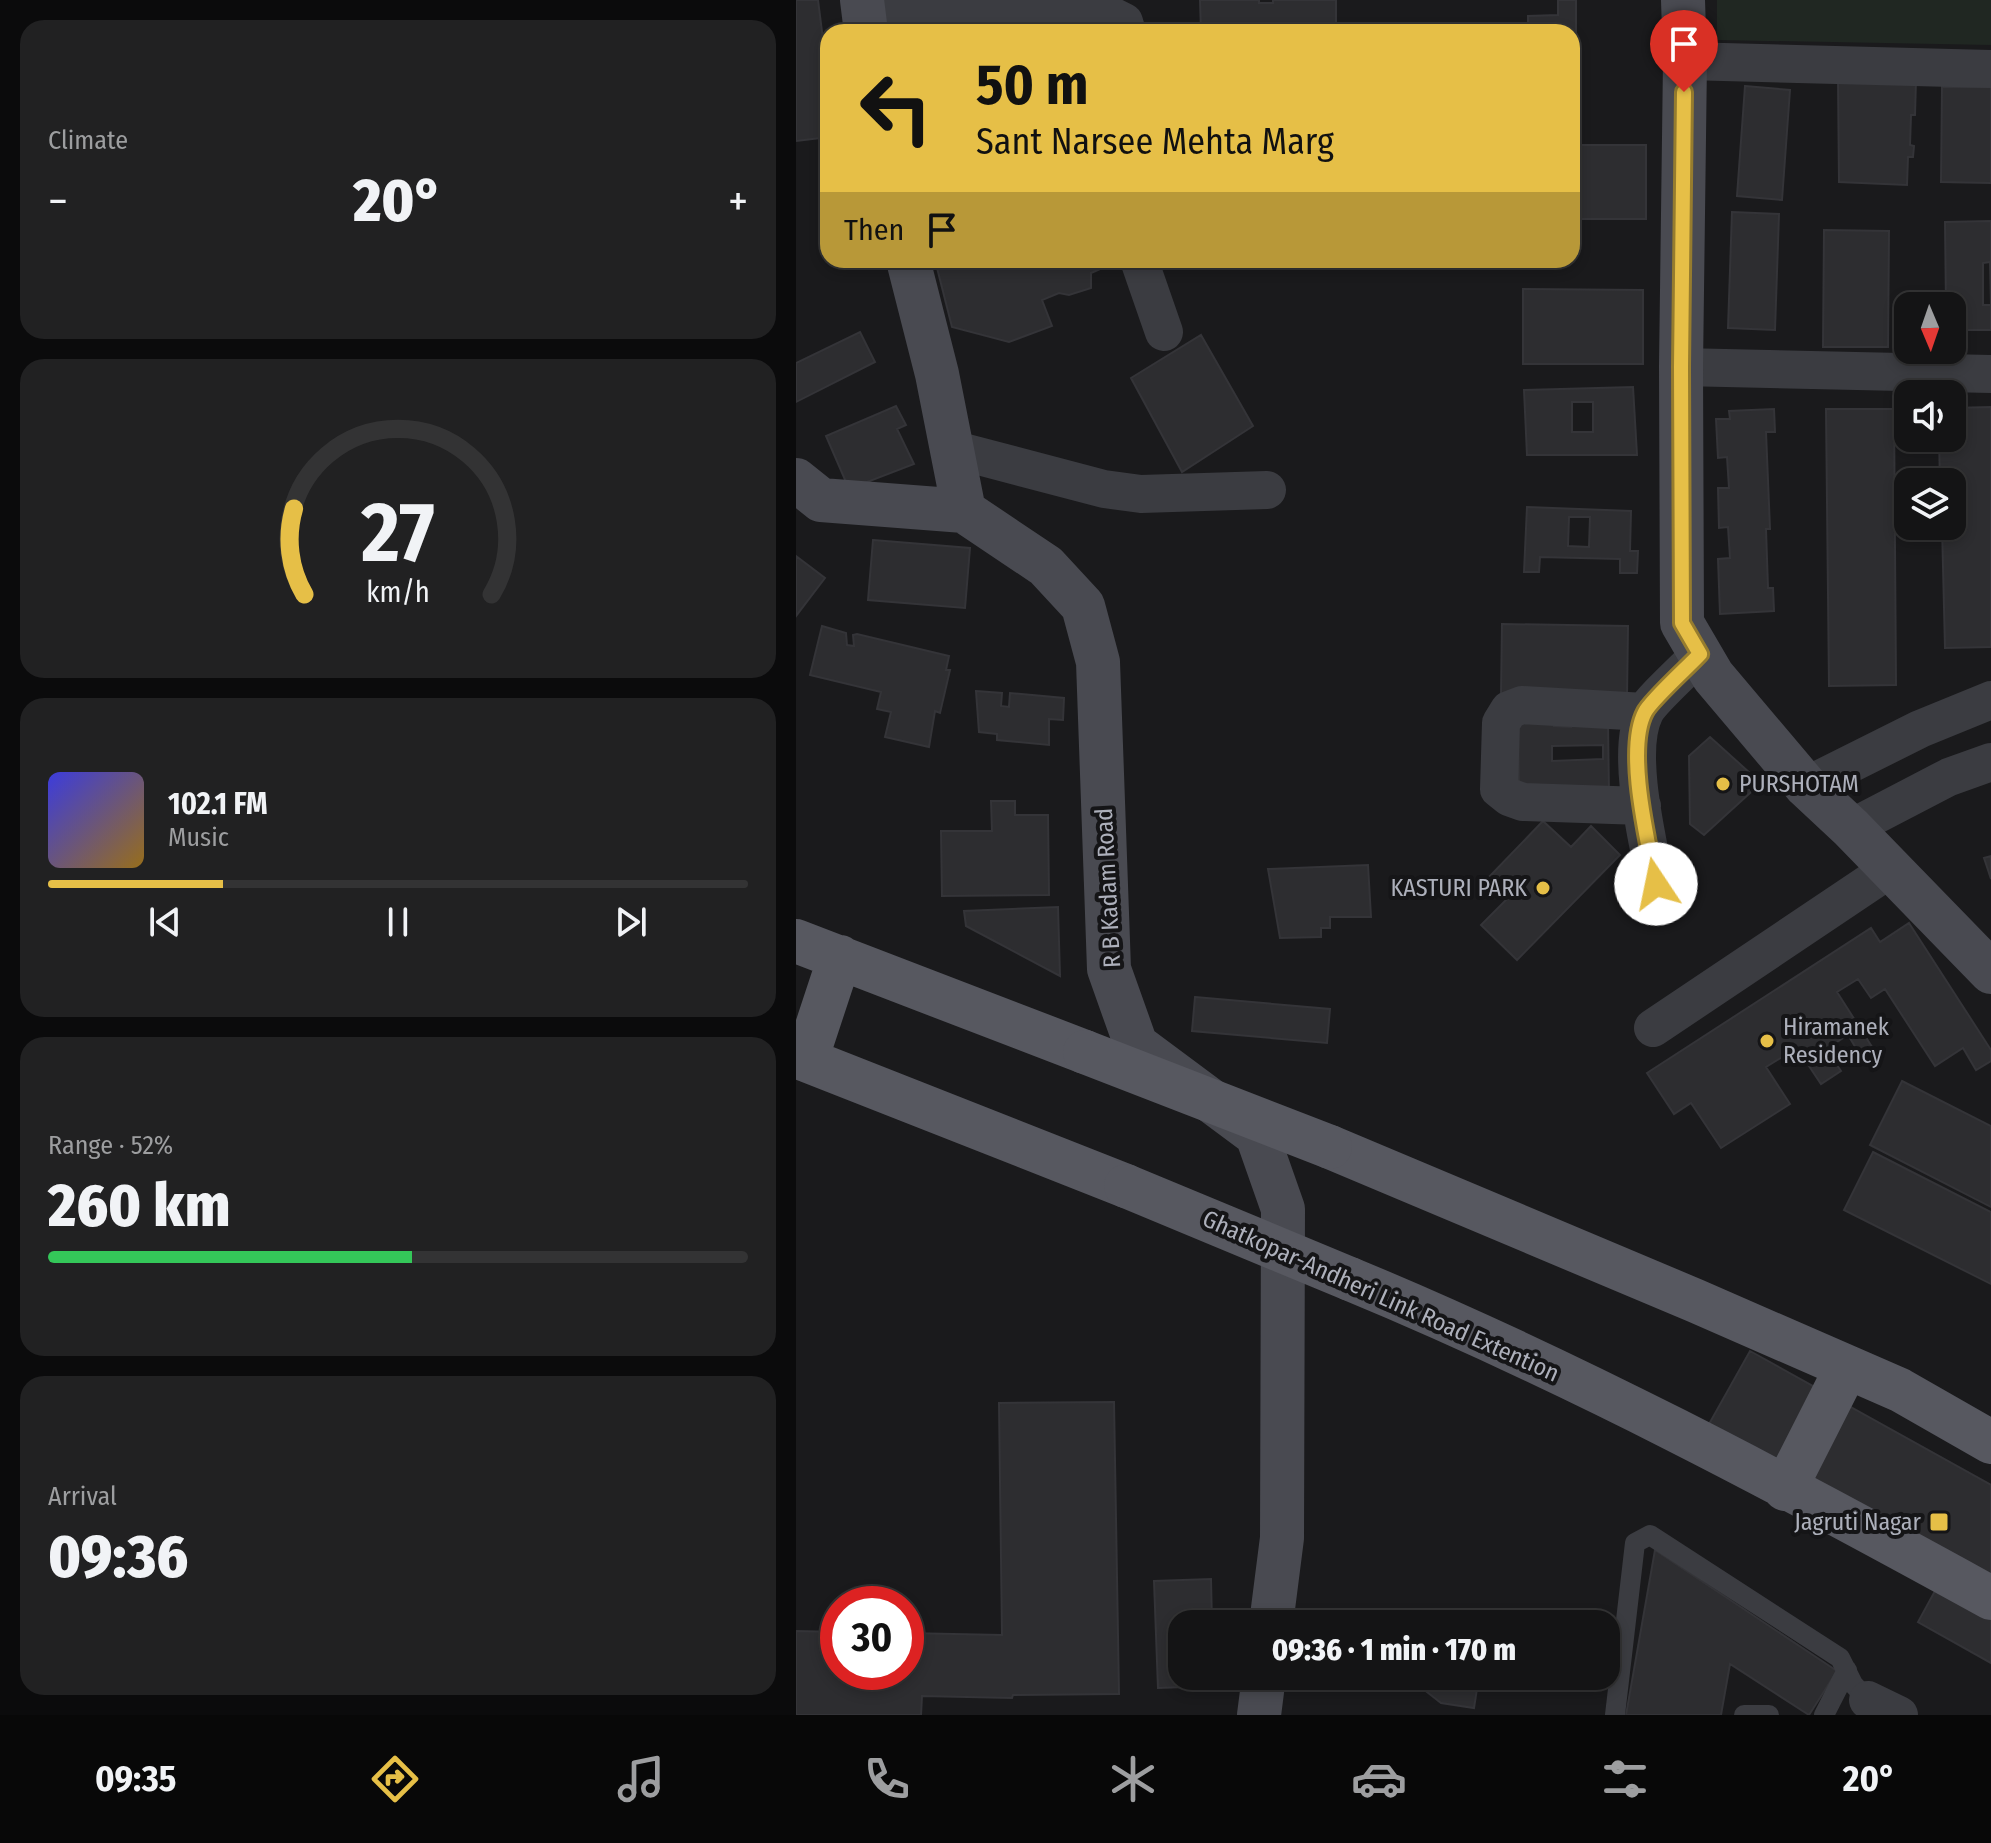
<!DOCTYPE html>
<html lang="en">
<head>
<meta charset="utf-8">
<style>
	:root { --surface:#141415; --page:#212122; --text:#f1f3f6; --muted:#9d9ea0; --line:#333334; --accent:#e6bf47 }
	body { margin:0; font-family:"Fira Sans Condensed",sans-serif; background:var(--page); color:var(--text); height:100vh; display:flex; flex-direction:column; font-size:30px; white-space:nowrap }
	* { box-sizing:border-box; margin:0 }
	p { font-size:26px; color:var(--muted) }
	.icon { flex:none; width:44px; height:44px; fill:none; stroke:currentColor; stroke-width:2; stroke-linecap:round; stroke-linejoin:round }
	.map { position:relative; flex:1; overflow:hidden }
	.drawer { display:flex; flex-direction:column; gap:20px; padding:20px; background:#0b0b0c; width:796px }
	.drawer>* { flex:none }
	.hud { position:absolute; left:24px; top:24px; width:760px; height:244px; border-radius:24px; box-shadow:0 4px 12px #0003,0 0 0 2px var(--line); background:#e6bf47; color:#111; overflow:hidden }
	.needle { width:52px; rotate:178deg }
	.fabs { position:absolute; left:1098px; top:292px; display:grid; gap:16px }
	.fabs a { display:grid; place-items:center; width:72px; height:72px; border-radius:16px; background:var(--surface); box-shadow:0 4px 12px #0003,0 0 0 2px var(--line); font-size:40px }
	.speed { position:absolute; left:24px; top:1586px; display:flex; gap:16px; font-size:40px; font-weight:700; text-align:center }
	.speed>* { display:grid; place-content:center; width:104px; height:104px; border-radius:50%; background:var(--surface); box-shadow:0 4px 12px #0003,0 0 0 2px var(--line); line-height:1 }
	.speed .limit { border:12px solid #d22; background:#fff; color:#111 }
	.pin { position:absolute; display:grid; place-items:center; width:68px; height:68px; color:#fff; margin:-82px -34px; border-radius:50% 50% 50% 0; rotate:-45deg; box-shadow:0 0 8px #0007 }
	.pin .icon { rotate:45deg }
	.me { position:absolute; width:88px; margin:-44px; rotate:349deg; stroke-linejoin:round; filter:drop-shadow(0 0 6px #0008) }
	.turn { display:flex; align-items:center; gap:28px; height:168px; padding:0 24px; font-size:36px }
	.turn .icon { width:104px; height:104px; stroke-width:2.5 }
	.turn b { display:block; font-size:56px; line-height:68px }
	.then { display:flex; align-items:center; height:76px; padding:0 24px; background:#0003; gap:16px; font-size:30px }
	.big { font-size:60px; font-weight:800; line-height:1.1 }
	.drawer .card { flex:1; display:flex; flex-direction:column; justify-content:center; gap:12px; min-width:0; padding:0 28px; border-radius:24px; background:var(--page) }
	.drawer .dial { align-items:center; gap:0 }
	.dial svg { height:208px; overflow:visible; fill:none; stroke:var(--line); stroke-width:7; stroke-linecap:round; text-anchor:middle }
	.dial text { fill:var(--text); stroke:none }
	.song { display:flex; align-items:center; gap:24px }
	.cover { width:96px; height:96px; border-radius:12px; background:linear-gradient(135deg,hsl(240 70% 55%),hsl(40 70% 35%)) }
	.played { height:8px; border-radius:4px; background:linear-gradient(90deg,var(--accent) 25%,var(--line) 25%) }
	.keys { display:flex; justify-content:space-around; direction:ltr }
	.heat { display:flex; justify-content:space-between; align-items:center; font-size:44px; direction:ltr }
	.charge { height:12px; border-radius:6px; background:linear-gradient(90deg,#34c759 52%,var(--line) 0) }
	.trip { position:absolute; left:372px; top:1610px; width:452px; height:80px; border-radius:24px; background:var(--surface); box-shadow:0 4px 12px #0003,0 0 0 2px var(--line); font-weight:800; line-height:80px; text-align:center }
	.dock { display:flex; height:128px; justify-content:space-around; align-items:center; background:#080808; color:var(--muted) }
	.dock .icon { width:56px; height:56px }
	.dock .current { color:var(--accent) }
	.dock b { font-size:36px; color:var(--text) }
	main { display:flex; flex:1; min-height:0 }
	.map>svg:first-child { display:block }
	.green { fill:#202722 }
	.building { fill:#2d2d30; stroke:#343438; stroke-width:2; fill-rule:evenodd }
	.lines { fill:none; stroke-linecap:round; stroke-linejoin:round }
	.lane { stroke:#3b3c41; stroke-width:20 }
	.street { stroke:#3b3c41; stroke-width:38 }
	.secondary { stroke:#494a51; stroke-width:44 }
	.primary { stroke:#575860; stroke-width:44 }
	.primary-bridge { stroke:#575860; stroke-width:44 }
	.route-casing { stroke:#967c2e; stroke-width:20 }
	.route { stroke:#e6bf47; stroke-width:14 }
	.poi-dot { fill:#e6bf47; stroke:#151517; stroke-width:3 }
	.labels { text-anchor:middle; stroke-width:8; stroke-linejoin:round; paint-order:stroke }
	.poi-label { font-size:24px; fill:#adb0bb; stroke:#151517; text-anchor:start }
	.street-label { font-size:24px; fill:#adb0bb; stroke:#151517 }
</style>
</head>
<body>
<main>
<section class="drawer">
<div class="card"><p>Climate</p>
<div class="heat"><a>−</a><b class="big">20°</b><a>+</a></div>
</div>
<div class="card dial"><svg viewBox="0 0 100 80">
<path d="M14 69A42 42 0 1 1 86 69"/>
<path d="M14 69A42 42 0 0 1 10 36" stroke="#e6bf47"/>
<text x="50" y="56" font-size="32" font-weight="700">27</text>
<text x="50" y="72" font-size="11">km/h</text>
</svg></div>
<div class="card">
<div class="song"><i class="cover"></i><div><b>102.1 FM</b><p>Music</p></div></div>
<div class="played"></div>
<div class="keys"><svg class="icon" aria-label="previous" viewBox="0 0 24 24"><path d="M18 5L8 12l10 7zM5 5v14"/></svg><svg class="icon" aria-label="pause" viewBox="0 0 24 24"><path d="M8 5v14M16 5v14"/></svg><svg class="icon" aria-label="next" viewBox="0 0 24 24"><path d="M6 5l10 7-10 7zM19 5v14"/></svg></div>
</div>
<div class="card"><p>Range · 52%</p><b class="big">260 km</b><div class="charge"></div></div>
<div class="card"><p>Arrival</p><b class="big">09:36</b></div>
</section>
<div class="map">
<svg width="1195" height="1715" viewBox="0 0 1195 1715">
	<rect width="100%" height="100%" fill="#1a1a1c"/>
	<path class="green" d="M921 0H1195V45L921 40Z"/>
	<path class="building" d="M0 0H22L32 79V137L0 141Z
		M404 0H463V3H477V0H540V32H405Z
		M762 0H780V145H850V219H776V32H732V16L762 15Z
		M1042 78 1120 80 1119 115H1115L1114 145 1118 146 1117 157H1112L1111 185 1043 182Z
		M949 86 994 90 986 200 941 196Z
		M1146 87H1195V183L1145 182Z
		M936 212 983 214 979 330 932 328Z
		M1195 221V330H1156V306H1150L1149 222ZM1194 262 1195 305H1187V263Z
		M1028 230 1093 231 1092 347H1027Z
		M139 260H320V262L295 273V288L273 295 263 293 246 300 256 326 213 342 156 327Z
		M727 289 847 290V364H727Z
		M64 332 79 362 0 402V363Z
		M405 335 457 426 386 472 335 378Z
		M837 387 841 455H731L728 390ZM776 402H797V432H776Z
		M100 406 110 425 101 429 118 464 53 489 30 436Z
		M1195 407V647L1149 648 1146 526H1156V482H1144L1143 438H1156V408Z
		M978 409 979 432H970L974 529H970L972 588H977L978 611 924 614 922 559 934 558 932 527 923 528 922 488H933L931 457 922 458 920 419H934L933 411Z
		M1030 409H1098L1100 685 1033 686Z
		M731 507 835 511 834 551H842L841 573H824V559L744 557 743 572H728ZM773 517H794L793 547 772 546Z
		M77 540 174 548 169 608 72 600Z
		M0 556 29 578 0 616Z
		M706 624 832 626 831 697 705 695Z
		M26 626 50 633 51 645 58 646 57 635 61 634 153 656 150 670H154L144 713 139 711 133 747 89 737 95 712 81 709 85 692 14 675Z
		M180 691 206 693 205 706 213 707 214 693 268 698 267 720 253 719V745L201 740V734L183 732Z
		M722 718 758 719V726L775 727V721H812L813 796 723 795ZM807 745V759L756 761V746Z
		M914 737 965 783 908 835 894 824 893 756Z
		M195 801H219V815H252L253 895 146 896 145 831H196Z
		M747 821 775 847 795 826 824 855 721 960 685 925 712 898 692 878Z
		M1195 856V879L1188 858Z
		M572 865 575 917H534V928H525V937L484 938 472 869Z
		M262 907 264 976 170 926 168 911Z
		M1113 923 1195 1050V1061L1180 1070 1167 1048 1139 1066 1089 989 1075 998 1062 979 1041 992 1078 1050 1066 1058 1052 1035 1030 1049 1045 1071 1025 1084 1001 1048 970 1067 994 1104 925 1148 895 1103 878 1114 851 1073 1075 928 1084 942Z
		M399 997 534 1009 531 1043 396 1031Z
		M1106 1081 1195 1126V1207L1074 1145Z
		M1077 1152 1195 1212V1284L1048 1210Z
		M954 1351 1195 1485V1663L1122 1622 1157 1558 913 1424Z
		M318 1402 323 1694 217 1695 216 1698 126 1696 125 1715H0V1631L42 1632V1672H110V1633L206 1635 203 1403Z
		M859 1550 1041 1671 1013 1715 934 1664 925 1715H830Z
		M415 1579 416 1624H386V1676H418V1686L362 1688 358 1581Z
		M627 1676H683L678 1708 645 1703 626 1688Z"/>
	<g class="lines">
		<path class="lane" d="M819 1715 839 1543 854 1535 1044 1658 1057 1684 1072 1700
			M948 1715H973
			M1028 1715 1051 1670"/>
		<path class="street" d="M67 15 93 12 316 16 328 22 331 32
			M889 61 1195 69
			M343 260 368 332
			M885 367 1195 374
			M156 449 308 489 345 494 471 490
			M1010 786 1124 729 1195 700
			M846 806 727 802 713 797 703 789 705 723 713 710 726 705 849 712
			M1055 828 1153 777 1195 762
			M860 884C852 842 829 751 849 712 855 700 893 666 904 654
			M857 1028 1094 869
			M1072 1700 1103 1715"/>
		<path class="secondary" d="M66 0 70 32
			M887 0 889 61 885 367 886 623 917 676 1010 786 1055 828 1195 972
			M112 260 141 374 168 511
			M0 480 25 500 168 511 250 566 287 606 302 662 313 969 340 1045 461 1135 487 1209 486 1538 475 1624
			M463 1715 468 1676"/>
		<path class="primary" d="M0 941 289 1052
			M0 1056 330 1186
			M10 1060 44 957
			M534 1147 900 1301 1104 1390 1195 1442
			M554 1279C774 1370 986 1483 1195 1598
			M989 1489 1051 1367"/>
		<path class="primary-bridge" d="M289 1052 534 1147
			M330 1186 554 1279"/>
	</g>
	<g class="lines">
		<defs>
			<path id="route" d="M860 884C852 842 829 750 849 712 855 700 893 666 904 654L886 623 885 367 888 92"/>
		</defs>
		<use href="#route" class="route-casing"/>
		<use href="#route" class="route"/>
	</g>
	<g class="poi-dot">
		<circle cx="927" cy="784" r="8"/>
		<circle cx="747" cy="888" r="8"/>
		<circle cx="971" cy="1041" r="8"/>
		<rect x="1133" y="1512" width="20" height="20" rx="4"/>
	</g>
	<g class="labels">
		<g class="poi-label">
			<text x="943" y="792">PURSHOTAM</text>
			<text x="731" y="896" text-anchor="end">KASTURI PARK</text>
			<text x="987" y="1035">Hiramanek<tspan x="987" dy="28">Residency</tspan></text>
			<text x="1125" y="1530" text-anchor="end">Jagruti Nagar</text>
		</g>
		<g class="street-label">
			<text transform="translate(312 888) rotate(-93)" y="8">R B Kadam Road</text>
			<text transform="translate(585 1296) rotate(24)" y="8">Ghatkopar-Andheri Link Road Extention</text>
		</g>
	</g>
</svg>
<div class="fabs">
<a><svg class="needle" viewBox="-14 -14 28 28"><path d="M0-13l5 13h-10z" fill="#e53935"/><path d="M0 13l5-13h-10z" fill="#9d9ea0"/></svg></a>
<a><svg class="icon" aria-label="sound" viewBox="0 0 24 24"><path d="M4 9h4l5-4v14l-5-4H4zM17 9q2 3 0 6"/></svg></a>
<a><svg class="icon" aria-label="layers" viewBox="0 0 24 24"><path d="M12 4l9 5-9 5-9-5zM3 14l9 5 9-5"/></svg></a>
</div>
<div class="speed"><div class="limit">30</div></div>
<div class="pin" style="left:888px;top:92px;background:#d93025"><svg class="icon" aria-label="arrive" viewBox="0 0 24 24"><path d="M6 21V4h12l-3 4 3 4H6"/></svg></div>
<svg class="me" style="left:860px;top:884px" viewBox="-20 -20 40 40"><circle r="19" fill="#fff"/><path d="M0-13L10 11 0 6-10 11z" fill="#e6bf47"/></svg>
<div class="trip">09:36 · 1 min · 170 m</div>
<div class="hud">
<div class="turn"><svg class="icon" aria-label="left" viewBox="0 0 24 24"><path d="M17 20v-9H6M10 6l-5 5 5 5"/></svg><div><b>50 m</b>Sant Narsee Mehta Marg</div></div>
<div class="then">Then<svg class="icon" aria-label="arrive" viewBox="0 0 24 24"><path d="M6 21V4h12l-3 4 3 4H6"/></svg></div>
</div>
</div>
</main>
<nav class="dock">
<b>09:35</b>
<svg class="icon current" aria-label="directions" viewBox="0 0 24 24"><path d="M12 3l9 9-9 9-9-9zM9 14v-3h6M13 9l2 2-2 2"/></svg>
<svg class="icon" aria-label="music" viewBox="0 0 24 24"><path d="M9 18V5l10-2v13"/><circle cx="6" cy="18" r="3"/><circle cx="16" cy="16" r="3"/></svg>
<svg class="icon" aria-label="phone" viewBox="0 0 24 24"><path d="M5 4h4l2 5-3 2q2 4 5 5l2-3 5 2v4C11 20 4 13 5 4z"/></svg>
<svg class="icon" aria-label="climate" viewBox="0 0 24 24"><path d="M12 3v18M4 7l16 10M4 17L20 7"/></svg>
<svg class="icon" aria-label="car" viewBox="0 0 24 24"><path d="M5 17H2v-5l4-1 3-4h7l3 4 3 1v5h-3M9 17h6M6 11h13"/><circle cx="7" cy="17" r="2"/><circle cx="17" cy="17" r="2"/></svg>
<svg class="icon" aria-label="filters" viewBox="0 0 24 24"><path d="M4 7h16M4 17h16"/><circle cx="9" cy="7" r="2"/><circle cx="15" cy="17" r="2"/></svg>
<b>20°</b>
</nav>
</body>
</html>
